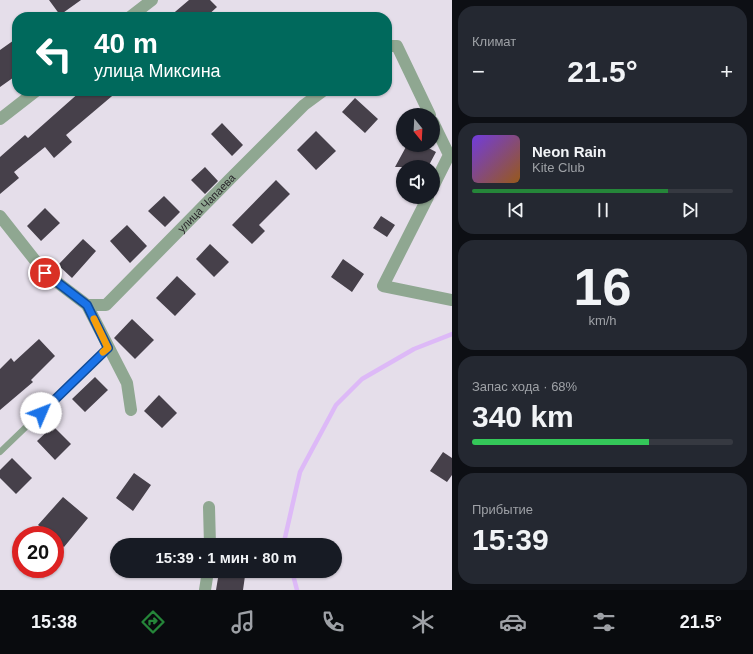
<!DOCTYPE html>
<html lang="ru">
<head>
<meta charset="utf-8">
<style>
	:root { --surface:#171b24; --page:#242831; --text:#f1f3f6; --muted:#9ea1a6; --line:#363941; --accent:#258639 }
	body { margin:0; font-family:Helvetica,sans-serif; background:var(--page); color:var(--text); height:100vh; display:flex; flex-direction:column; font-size:15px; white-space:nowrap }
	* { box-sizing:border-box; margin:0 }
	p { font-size:13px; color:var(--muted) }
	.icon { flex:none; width:22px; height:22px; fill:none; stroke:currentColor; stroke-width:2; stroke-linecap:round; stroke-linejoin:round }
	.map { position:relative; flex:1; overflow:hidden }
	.details { display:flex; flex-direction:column; gap:6px; padding:6px; background:#0d0f14; width:301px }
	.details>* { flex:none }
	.top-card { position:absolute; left:12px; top:12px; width:380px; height:84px; border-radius:16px; box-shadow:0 1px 3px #0004; background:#00695c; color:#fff; overflow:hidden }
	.needle { width:26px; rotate:162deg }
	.controls { position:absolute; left:396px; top:108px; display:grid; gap:8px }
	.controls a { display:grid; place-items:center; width:44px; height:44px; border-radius:50%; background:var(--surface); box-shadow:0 1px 3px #0004; font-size:20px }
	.speed { position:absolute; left:12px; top:526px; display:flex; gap:8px; font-size:20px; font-weight:700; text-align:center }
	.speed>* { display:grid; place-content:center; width:52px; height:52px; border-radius:50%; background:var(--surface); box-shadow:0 1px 3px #0004; line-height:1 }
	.speed .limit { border:6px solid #d22; background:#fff; color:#111 }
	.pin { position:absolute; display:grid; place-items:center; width:34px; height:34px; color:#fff; margin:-17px; border:2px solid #fff; border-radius:50%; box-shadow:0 1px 4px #0007 }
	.me { position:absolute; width:44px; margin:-22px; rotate:46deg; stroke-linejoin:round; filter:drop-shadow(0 0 3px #0008) }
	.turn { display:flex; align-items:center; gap:14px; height:84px; padding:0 16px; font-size:18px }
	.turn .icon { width:52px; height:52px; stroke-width:2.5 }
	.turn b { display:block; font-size:28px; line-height:34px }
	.big { font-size:30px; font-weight:800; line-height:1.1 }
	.details .card { flex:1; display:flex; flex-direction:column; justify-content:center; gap:6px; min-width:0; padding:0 14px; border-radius:16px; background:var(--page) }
	.details .dial { align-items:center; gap:0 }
	.dial b { font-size:52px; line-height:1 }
	.song { display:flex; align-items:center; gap:12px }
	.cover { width:48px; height:48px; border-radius:6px; background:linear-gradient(135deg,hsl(260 70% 55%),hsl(30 70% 35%)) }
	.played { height:4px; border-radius:2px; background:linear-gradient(90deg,var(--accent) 75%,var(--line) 75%) }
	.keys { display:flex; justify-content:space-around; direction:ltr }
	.heat { display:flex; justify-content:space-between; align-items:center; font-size:22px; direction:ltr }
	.charge { height:6px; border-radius:3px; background:linear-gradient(90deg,#34c759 68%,var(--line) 0) }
	.trip { position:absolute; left:110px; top:538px; width:232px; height:40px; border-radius:20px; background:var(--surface); box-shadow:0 1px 3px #0004; font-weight:800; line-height:40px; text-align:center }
	.menu { display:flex; height:64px; justify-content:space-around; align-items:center; background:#090b0e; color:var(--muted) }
	.menu .icon { width:28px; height:28px }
	.menu .on { color:var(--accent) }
	.menu b { font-size:18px; color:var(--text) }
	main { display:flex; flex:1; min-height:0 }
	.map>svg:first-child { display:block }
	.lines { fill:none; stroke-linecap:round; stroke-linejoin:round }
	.stream { stroke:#ddb9f7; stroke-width:4.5 }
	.building { fill:#46404a }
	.lane { stroke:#8fa791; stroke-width:6 }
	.street { stroke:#8fa791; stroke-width:12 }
	.route-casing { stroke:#114b97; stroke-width:10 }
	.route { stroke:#1a73e8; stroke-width:7 }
	.slow { stroke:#f59e0b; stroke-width:7 }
	.labels { text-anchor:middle; stroke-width:4; stroke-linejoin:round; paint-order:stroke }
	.street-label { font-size:11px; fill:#29262b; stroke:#fff }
</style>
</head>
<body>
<main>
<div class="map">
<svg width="452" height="590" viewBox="0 0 452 590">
	<rect width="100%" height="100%" fill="#e5deea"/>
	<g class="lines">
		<path class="stream" d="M285 545 284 542 300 472 336 405 362 379 414 349 452 334
			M292 571 297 590"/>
	</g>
	<path class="building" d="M49 0H81L60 15Z
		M189 0H210L217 7 206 17H169Z
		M17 38V75L0 87V50Z
		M81 91H118L66 135 72 142 54 158 45 147 14 172 19 178 0 194V157L25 135 28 138Z
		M355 98 378 119 365 133 342 112Z
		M222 123 243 145 232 156 211 134Z
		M316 131 336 151 316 170 297 150Z
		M407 145H423L436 152 428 167H395Z
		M205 167 218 181 205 194 191 180Z
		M276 180 290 194 259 225 265 231 252 244 232 225Z
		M164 196 180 212 165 227 148 211Z
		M45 208 60 223 41 241 27 226Z
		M381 216 395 225 387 237 373 228Z
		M127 225 147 246 130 263 110 241Z
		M83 239 96 251 72 278 58 265Z
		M210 244 229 262 214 277 196 259Z
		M343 259 364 274 352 292 331 277Z
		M177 276 196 294 175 316 156 298Z
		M132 319 154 340 135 359 114 338Z
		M39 339 55 356 31 380 33 382 0 410V369L11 358 14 362Z
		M95 377 108 390 85 412 72 399Z
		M159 395 177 413 162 428 144 411Z
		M53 426 71 444 55 460 37 441Z
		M443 452 452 458V475L447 482 430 471Z
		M12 458 32 478 16 494 0 478V470Z
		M134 473 151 485 133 511 116 498Z
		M63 497 88 518 64 547 55 540V535H50L38 525Z
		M219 572 245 576 243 590H216Z"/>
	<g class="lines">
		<path class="lane" d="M0 452 108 348"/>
		<g class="street">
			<path d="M130 17 152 0"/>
			<path d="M387 46H397L430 115"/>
			<path d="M0 119 36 91"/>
			<path d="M433 122 449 155 433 187"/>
			<path d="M428 197 383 286 452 300"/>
			<path d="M0 216 45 273 87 305 127 383 131 410"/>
			<path id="s1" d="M87 305H106L230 179 304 105 323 91"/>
			<path d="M209 507 210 545"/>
			<path d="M205 590 208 571"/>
		</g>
	</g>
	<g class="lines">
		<defs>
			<path id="route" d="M41 413 108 348 87 305 45 273"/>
		</defs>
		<use href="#route" class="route-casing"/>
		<use href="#route" class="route"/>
		<path class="slow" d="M94 319 108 348 103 352"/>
	</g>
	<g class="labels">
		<g class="street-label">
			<text dy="4" stroke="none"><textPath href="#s1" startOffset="162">улица Чапаева</textPath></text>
		</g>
	</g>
</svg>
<div class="controls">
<a><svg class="needle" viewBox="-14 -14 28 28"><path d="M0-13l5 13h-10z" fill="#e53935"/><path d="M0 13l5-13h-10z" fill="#9ea1a6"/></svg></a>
<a><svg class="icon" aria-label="sound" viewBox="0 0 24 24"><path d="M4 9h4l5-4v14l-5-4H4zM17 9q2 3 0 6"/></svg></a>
</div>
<div class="speed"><div class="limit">20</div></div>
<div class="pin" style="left:45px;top:273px;background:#d93025"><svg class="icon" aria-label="arrive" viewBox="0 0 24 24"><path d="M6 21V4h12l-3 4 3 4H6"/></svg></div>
<svg class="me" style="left:41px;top:413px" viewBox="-20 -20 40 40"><circle r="19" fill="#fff"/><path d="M0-13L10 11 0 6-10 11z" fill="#1a73e8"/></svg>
<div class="trip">15:39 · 1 мин · 80 m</div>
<div class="top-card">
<div class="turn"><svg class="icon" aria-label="left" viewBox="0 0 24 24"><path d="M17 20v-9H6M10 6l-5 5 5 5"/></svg><div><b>40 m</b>улица Миксина</div></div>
</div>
</div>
<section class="details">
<div class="card"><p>Климат</p>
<div class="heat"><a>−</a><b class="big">21.5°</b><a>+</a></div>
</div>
<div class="card">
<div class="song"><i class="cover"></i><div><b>Neon Rain</b><p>Kite Club</p></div></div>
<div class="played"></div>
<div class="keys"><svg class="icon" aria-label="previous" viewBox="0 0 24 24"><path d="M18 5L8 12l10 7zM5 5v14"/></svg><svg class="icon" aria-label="pause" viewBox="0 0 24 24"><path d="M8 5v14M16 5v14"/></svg><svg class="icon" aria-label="next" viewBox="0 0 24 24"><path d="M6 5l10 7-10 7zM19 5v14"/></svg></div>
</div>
<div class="card dial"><b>16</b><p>km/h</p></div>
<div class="card"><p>Запас хода · 68%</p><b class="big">340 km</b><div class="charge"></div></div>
<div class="card"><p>Прибытие</p><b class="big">15:39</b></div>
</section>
</main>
<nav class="menu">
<b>15:38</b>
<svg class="icon on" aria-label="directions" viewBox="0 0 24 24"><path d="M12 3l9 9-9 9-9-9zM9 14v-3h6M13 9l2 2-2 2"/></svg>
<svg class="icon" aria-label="music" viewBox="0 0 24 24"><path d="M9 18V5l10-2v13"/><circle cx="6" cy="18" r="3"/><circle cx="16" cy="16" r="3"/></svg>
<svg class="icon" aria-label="phone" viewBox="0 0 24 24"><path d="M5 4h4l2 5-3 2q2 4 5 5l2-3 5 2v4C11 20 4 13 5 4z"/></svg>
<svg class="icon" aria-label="climate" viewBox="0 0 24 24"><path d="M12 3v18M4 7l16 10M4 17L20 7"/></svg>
<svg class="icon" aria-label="car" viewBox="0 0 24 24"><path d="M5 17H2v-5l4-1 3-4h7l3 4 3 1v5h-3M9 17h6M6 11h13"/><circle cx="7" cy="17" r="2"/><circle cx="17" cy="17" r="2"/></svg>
<svg class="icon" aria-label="filters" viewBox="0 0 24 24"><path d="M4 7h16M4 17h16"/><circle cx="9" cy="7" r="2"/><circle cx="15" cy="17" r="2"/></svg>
<b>21.5°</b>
</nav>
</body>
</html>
